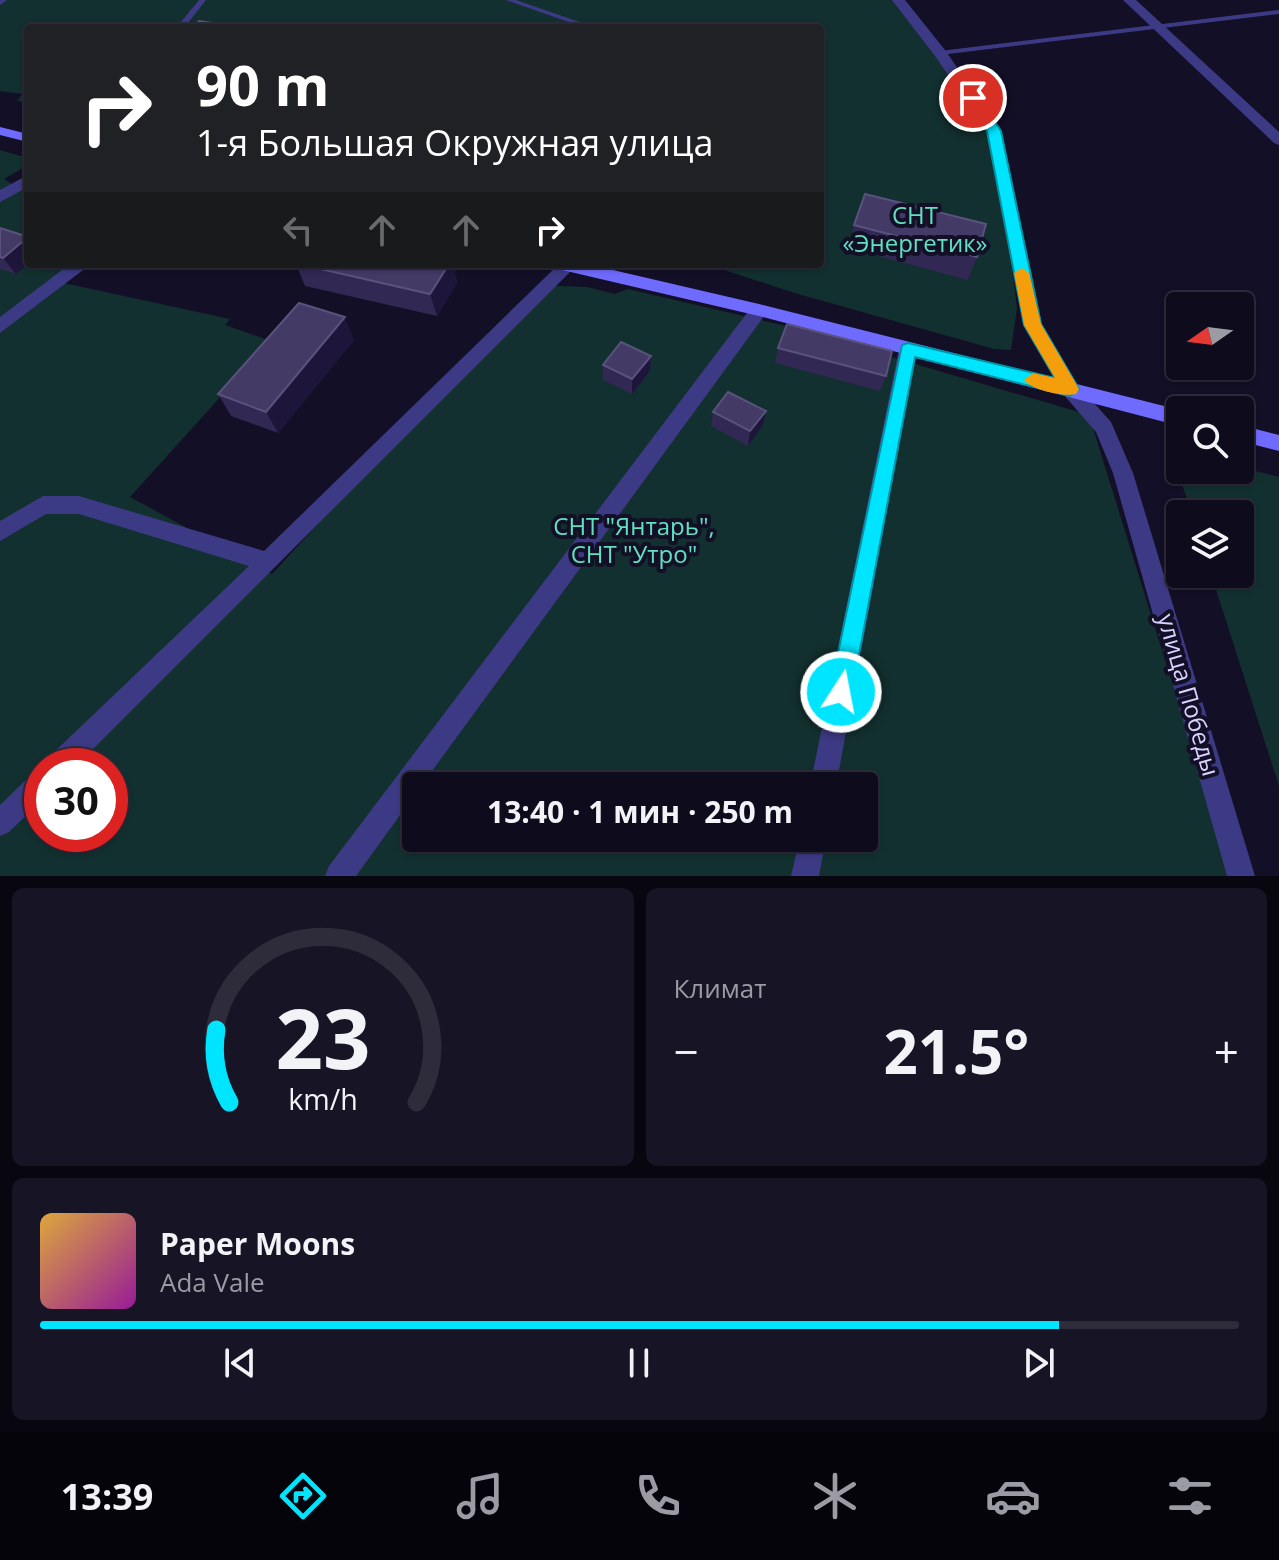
<!DOCTYPE html>
<html lang="ru">
<head>
<meta charset="utf-8">
<style>
	:root { --surface:#0e0b1c; --page:#171425; --text:#f1f3f6; --muted:#9b9ba3; --line:#2e2b3b; --accent:#00e5ff }
	body { margin:0; font-family:"Open Sans",sans-serif; background:var(--page); color:var(--text); height:100vh; display:flex; flex-direction:column; font-size:30px; white-space:nowrap }
	* { box-sizing:border-box; margin:0 }
	p { font-size:26px; color:var(--muted) }
	.icon { flex:none; width:44px; height:44px; fill:none; stroke:currentColor; stroke-width:2; stroke-linecap:round; stroke-linejoin:round }
	.map { position:relative; height:876px; overflow:hidden }
	.sheet { display:flex; flex-direction:column; gap:12px; padding:12px; background:#08060f; flex:1 }
	.sheet>* { flex:none }
	.banner { position:absolute; left:24px; top:24px; width:800px; height:244px; border-radius:8px; box-shadow:0 2px 6px #0004,0 0 0 2px var(--line); background:#202124; color:#fff; overflow:hidden }
	.needle { width:52px; rotate:256deg }
	.controls { position:absolute; left:1166px; top:292px; display:grid; gap:16px }
	.controls a { display:grid; place-items:center; width:88px; height:88px; border-radius:8px; background:var(--surface); box-shadow:0 2px 6px #0004,0 0 0 2px var(--line); font-size:40px }
	.speed { position:absolute; left:24px; top:748px; display:flex; gap:16px; font-size:40px; font-weight:700; text-align:center }
	.speed>* { display:grid; place-content:center; width:104px; height:104px; border-radius:50%; background:var(--surface); box-shadow:0 2px 6px #0004,0 0 0 2px var(--line); line-height:1 }
	.speed .limit { border:12px solid #d22; background:#fff; color:#111 }
	.pin { position:absolute; display:grid; place-items:center; width:68px; height:68px; color:#fff; margin:-34px; border:4px solid #fff; border-radius:50%; box-shadow:0 2px 8px #0007 }
	.me { position:absolute; width:88px; margin:-44px; rotate:11deg; stroke-linejoin:round; filter:drop-shadow(0 0 6px #0008) }
	.turn { display:flex; align-items:center; gap:28px; height:168px; padding:0 40px; font-size:36px }
	.turn .icon { width:104px; height:104px; stroke-width:2.5 }
	.turn b { display:block; font-size:56px; line-height:68px }
	.lanes { display:flex; align-items:center; height:76px; padding:0 40px; background:#0003; justify-content:center; gap:40px; direction:ltr }
	.lanes .off { opacity:.35 }
	.big { font-size:60px; font-weight:700; line-height:1.1 }
	.sheet .card { flex:1; display:flex; flex-direction:column; justify-content:center; gap:12px; min-width:0; padding:0 28px; border-radius:12px; background:var(--page) }
	.sheet .dial { align-items:center; gap:0 }
	.dial svg { height:208px; overflow:visible; fill:none; stroke:var(--line); stroke-width:7; stroke-linecap:round; text-anchor:middle }
	.dial text { fill:var(--text); stroke:none }
	.song { display:flex; align-items:center; gap:24px }
	.cover { width:96px; height:96px; border-radius:12px; background:linear-gradient(135deg,hsl(40 70% 55%),hsl(300 70% 35%)) }
	.played { height:8px; border-radius:4px; background:linear-gradient(90deg,var(--accent) 85%,var(--line) 85%) }
	.keys { display:flex; justify-content:space-around; direction:ltr }
	.heat { display:flex; justify-content:space-between; align-items:center; font-size:44px; direction:ltr }
	.sheet .tiles { flex:1; display:grid; gap:12px; grid-template-columns:1fr 1fr }
	.card:last-child { grid-column:span 2 }
	.trip { position:absolute; left:402px; top:772px; width:476px; height:80px; border-radius:8px; background:var(--surface); box-shadow:0 2px 6px #0004,0 0 0 2px var(--line); font-weight:700; line-height:80px; text-align:center }
	.tabs { display:flex; height:128px; justify-content:space-around; align-items:center; background:#06040b; color:var(--muted) }
	.tabs .icon { width:56px; height:56px }
	.tabs .current { color:var(--accent) }
	.tabs b { font-size:36px; color:var(--text) }
	.map>svg:first-child { display:block }
	.green { fill:#12302f; fill-rule:evenodd }
	.lines { fill:none; stroke-linecap:round; stroke-linejoin:round }
	.lane { fill:#3d3a85; fill-rule:evenodd }
	.street { fill:#3d3a85; fill-rule:evenodd }
	.secondary { fill:#6f6bff; fill-rule:evenodd }
	.wall { fill:#312854 }
	.shaded-wall { fill:#1d163a }
	.building { fill:#433a66; stroke:#5a527e; stroke-width:2 }
	.route { fill:#00e5ff; stroke:#0095a6; stroke-width:2 }
	.slow { fill:#f59e0b }
	.labels { text-anchor:middle; stroke-width:8; stroke-linejoin:round; paint-order:stroke }
	.park-label { font-size:24px; fill:#5fe0c0; stroke:#130f26 }
	.street-label { font-size:24px; fill:#d9d4ff; stroke:#130f26 }
</style>
</head>
<body>
<div class="map">
<svg width="1279" height="876" viewBox="0 0 1279 876">
	<rect width="100%" height="100%" fill="#130f26"/>
	<path class="green" d="M0 0H900L972 89 995 126 1017 308 1011 350 994 349 798 294 706 264H820V28H28V103L17 101 22 94 0 91Z
		M0 150 28 158V165L4 179 28 194V264H86L64 283 230 319 225 325 271 341 130 497 272 574 538 285 587 287 615 294 628 289 786 326 1089 415 1232 876H0ZM42 766H110V834H42ZM416 786H864V838H416Z
		M1170 448 1180 450V470H1240V467L1279 477V786L1211 574H1240V514H1192Z"/>
	<g class="lines">
		<path class="lane" d="M0 0H7L0 5Z
			M199 0H206L184 28H176Z
			M506 0H516L597 28H586Z
			M1279 10V14L940 55 936 53 940 51Z"/>
		<path class="street" d="M892 0H905L945 50 1001 131 1042 325 1077 384 1111 422 1133 473 1255 876H1227L1113 473 1096 432 1063 394 1024 325 987 131 935 56Z
			M1123 0H1136L1279 132V145L1274 143Z
			M28 175V187L0 202V190Z
			M70 264H91L0 333V317Z
			M559 264 577 265 76 766H45L49 757 249 566 79 514H46L0 541V521L43 496H79L264 551Z
			M759 304 768 310 765 315 421 786H416V793L356 876H325L329 866 753 305Z
			M908 342 917 349 836 786H810L899 349Z
			M42 769V800L9 832 0 836V805L33 773Z
			M800 838H826L819 876H791Z"/>
		<path class="secondary" d="M0 127 28 134V142L0 135Z
			M553 264H587L759 304 1180 410V426L759 316 562 270Z
			M1240 425 1279 435V451L1240 441Z"/>
	</g>
	<path class="wall" d="M854 225 977 257 968 280 848 248Z
		M0 228 28 237V264L16 274 0 269Z
		M296 264H453L457 283 437 316 305 286Z
		M354 340 278 433 231 416 218 394Z
		M778 348 886 376 880 391 775 363Z
		M651 356 650 371 632 394 603 380V365Z
		M713 412 763 425 748 446 711 426Z"/>
	<path class="shaded-wall" d="M28 238V264L16 274 3 258Z
		M449 264H453L457 283 437 316 430 294Z
		M345 317 354 340 278 433 266 412Z
		M651 356 650 371 632 394V379Z
		M766 411 763 425 748 446 750 431Z"/>
	<path class="building" d="M199 21 225 25 222 28H192Z
		M865 194 986 224 977 257 854 225Z
		M0 228 28 237 3 258 0 257Z
		M299 264H449L430 294Z
		M299 303 345 317 266 412 218 394Z
		M787 324 892 351 886 376 778 348Z
		M621 342 651 356 632 379 603 365Z
		M728 392 766 411 750 431 713 412Z"/>
	<path class="route" d="M968 95H977L1001 131 1041 324 1079 389 1070 396 915 357 852 692 849 700 841 703 833 700 830 692 902 345 908 343 1055 378 1024 325 987 131 966 98Z"/>
	<path class="slow" d="M1022 268 1029 273 1041 324 1079 389 1076 394C1063 397 1032 390 1024 380L1033 373 1055 378 1024 325 1014 273Z"/>
	<g class="labels">
		<g class="park-label">
			<text x="915" y="224">СНТ<tspan x="915" dy="28">«Энергетик»</tspan></text>
			<text x="634" y="535">СНТ "Янтарь",<tspan x="634" dy="28">СНТ "Утро"</tspan></text>
		</g>
		<g class="street-label">
			<text transform="translate(1188 695) rotate(74)" y="8">улица Победы</text>
		</g>
	</g>
</svg>
<div class="controls">
<a><svg class="needle" viewBox="-14 -14 28 28"><path d="M0-13l5 13h-10z" fill="#e53935"/><path d="M0 13l5-13h-10z" fill="#9b9ba3"/></svg></a>
<a><svg class="icon" aria-label="search" viewBox="0 0 24 24"><circle cx="10" cy="10" r="6"/><path d="M15 15l6 6"/></svg></a>
<a><svg class="icon" aria-label="layers" viewBox="0 0 24 24"><path d="M12 4l9 5-9 5-9-5zM3 14l9 5 9-5"/></svg></a>
</div>
<div class="speed"><div class="limit">30</div></div>
<div class="pin" style="left:973px;top:98px;background:#d93025"><svg class="icon" aria-label="arrive" viewBox="0 0 24 24"><path d="M6 21V4h12l-3 4 3 4H6"/></svg></div>
<svg class="me" style="left:841px;top:692px" viewBox="-20 -20 40 40"><circle r="17" fill="#00e5ff" stroke="#fff" stroke-width="3"/><path d="M0-11L8 9 0 5-8 9z" fill="#fff"/></svg>
<div class="trip">13:40 · 1 мин · 250 m</div>
<div class="banner">
<div class="turn"><svg class="icon" aria-label="right" viewBox="0 0 24 24"><path d="M7 20v-9h11M14 6l5 5-5 5"/></svg><div><b>90 m</b>1-я Большая Окружная улица</div></div>
<div class="lanes"><svg class="icon off" aria-label="left" viewBox="0 0 24 24"><path d="M17 20v-9H6M10 6l-5 5 5 5"/></svg><svg class="icon off" aria-label="ahead" viewBox="0 0 24 24"><path d="M12 20V5M6 11l6-6 6 6"/></svg><svg class="icon off" aria-label="ahead" viewBox="0 0 24 24"><path d="M12 20V5M6 11l6-6 6 6"/></svg><svg class="icon" aria-label="right" viewBox="0 0 24 24"><path d="M7 20v-9h11M14 6l5 5-5 5"/></svg></div>
</div>
</div>
<section class="sheet">
<div class="tiles">
<div class="card dial"><svg viewBox="0 0 100 80">
<path d="M14 69A42 42 0 1 1 86 69"/>
<path d="M14 69A42 42 0 0 1 9 41" stroke="#00e5ff"/>
<text x="50" y="56" font-size="32" font-weight="700">23</text>
<text x="50" y="72" font-size="11">km/h</text>
</svg></div>
<div class="card"><p>Климат</p>
<div class="heat"><a>−</a><b class="big">21.5°</b><a>+</a></div>
</div>
<div class="card">
<div class="song"><i class="cover"></i><div><b>Paper Moons</b><p>Ada Vale</p></div></div>
<div class="played"></div>
<div class="keys"><svg class="icon" aria-label="previous" viewBox="0 0 24 24"><path d="M18 5L8 12l10 7zM5 5v14"/></svg><svg class="icon" aria-label="pause" viewBox="0 0 24 24"><path d="M8 5v14M16 5v14"/></svg><svg class="icon" aria-label="next" viewBox="0 0 24 24"><path d="M6 5l10 7-10 7zM19 5v14"/></svg></div>
</div>
</div>
</section>
<nav class="tabs">
<b>13:39</b>
<svg class="icon current" aria-label="directions" viewBox="0 0 24 24"><path d="M12 3l9 9-9 9-9-9zM9 14v-3h6M13 9l2 2-2 2"/></svg>
<svg class="icon" aria-label="music" viewBox="0 0 24 24"><path d="M9 18V5l10-2v13"/><circle cx="6" cy="18" r="3"/><circle cx="16" cy="16" r="3"/></svg>
<svg class="icon" aria-label="phone" viewBox="0 0 24 24"><path d="M5 4h4l2 5-3 2q2 4 5 5l2-3 5 2v4C11 20 4 13 5 4z"/></svg>
<svg class="icon" aria-label="climate" viewBox="0 0 24 24"><path d="M12 3v18M4 7l16 10M4 17L20 7"/></svg>
<svg class="icon" aria-label="car" viewBox="0 0 24 24"><path d="M5 17H2v-5l4-1 3-4h7l3 4 3 1v5h-3M9 17h6M6 11h13"/><circle cx="7" cy="17" r="2"/><circle cx="17" cy="17" r="2"/></svg>
<svg class="icon" aria-label="filters" viewBox="0 0 24 24"><path d="M4 7h16M4 17h16"/><circle cx="9" cy="7" r="2"/><circle cx="15" cy="17" r="2"/></svg>
</nav>
</body>
</html>
